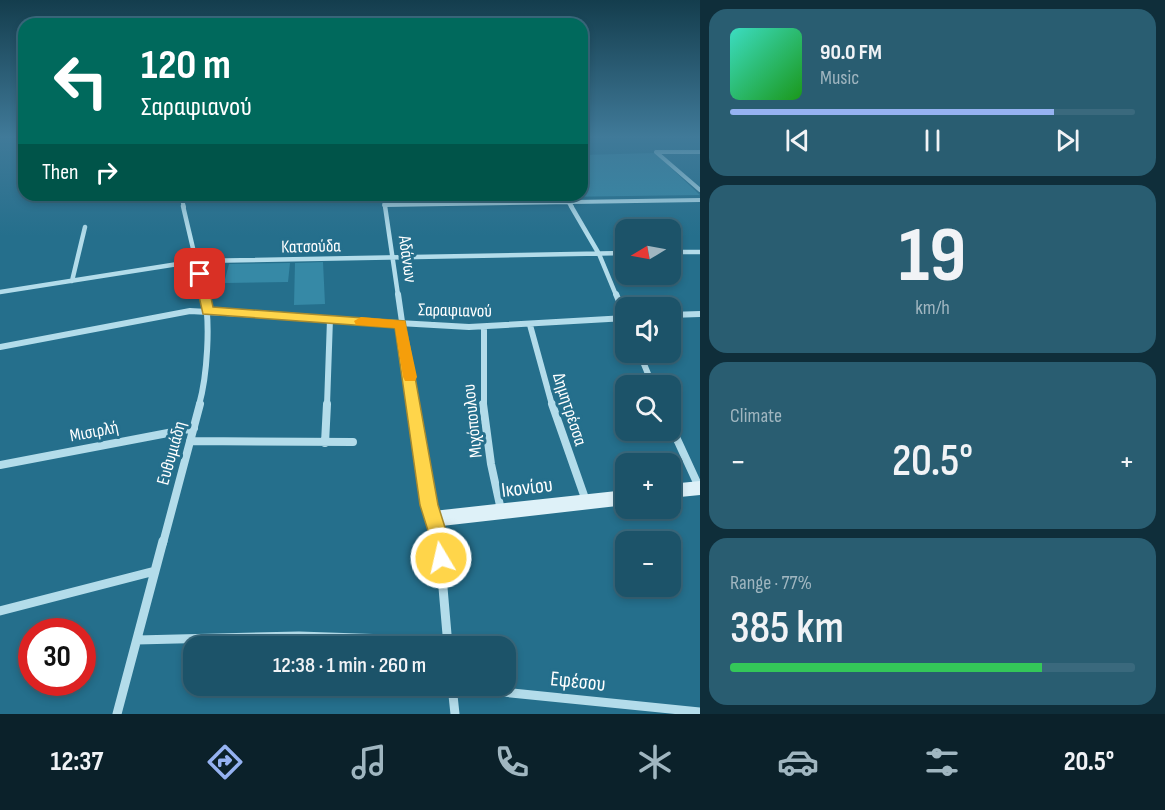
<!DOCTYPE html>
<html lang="en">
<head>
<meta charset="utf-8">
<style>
	:root { --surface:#1c5369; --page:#295d71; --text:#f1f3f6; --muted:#a0b6c0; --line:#3a697d; --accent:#95b2f1 }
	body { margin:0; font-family:"Sofia Sans Condensed",sans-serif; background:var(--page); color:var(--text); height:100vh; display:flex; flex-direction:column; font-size:22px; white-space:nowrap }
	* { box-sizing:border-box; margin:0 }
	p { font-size:20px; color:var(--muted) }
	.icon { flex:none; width:33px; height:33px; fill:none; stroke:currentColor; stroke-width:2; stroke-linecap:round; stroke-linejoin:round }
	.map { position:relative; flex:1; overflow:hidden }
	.details { display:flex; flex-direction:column; gap:9px; padding:9px; background:#0f2e3a; width:465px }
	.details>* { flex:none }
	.hud { position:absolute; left:18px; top:18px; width:570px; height:183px; border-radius:18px; box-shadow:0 3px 9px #0003,0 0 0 2px var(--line); background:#00695c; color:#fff; overflow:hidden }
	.needle { width:39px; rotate:260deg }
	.fabs { position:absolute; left:615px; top:219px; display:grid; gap:12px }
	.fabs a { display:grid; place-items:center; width:66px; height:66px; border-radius:12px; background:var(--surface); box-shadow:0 3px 9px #0003,0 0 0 2px var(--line); font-size:30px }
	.speed { position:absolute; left:18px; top:618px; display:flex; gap:12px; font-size:30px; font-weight:700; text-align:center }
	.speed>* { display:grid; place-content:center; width:78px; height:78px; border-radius:50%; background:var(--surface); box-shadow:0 3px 9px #0003,0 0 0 2px var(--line); line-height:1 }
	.speed .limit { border:9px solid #d22; background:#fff; color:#111 }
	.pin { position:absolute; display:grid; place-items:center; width:51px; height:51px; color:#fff; margin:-26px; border-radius:12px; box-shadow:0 3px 9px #0006 }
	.me { position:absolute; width:66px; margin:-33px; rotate:351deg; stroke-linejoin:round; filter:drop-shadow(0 0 4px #0008) }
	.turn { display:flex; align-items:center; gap:21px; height:126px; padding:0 24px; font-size:27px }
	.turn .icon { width:78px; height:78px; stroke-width:2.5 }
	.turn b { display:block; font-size:42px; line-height:51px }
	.then { display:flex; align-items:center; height:57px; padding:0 24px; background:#0003; gap:12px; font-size:22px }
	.big { font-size:45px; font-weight:600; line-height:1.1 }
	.details .widget { flex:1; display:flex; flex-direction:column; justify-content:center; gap:9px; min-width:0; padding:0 21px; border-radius:18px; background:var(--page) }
	.details .dial { align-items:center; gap:0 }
	.dial b { font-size:78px; line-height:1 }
	.song { display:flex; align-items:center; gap:18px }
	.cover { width:72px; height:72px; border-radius:9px; background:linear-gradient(135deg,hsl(170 70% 55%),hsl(120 70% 35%)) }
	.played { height:6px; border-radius:3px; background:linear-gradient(90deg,var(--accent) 80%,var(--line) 80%) }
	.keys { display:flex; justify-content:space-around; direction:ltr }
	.heat { display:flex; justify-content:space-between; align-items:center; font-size:33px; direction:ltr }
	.charge { height:9px; border-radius:4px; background:linear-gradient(90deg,#34c759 77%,var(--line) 0) }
	.trip { position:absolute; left:183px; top:636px; width:333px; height:60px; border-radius:18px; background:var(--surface); box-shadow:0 3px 9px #0003,0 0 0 2px var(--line); font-weight:600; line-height:60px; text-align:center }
	.tab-bar { display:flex; height:96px; justify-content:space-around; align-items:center; background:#0b212a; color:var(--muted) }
	.tab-bar .icon { width:42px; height:42px }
	.tab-bar .selected { color:var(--accent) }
	.tab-bar b { font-size:27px; color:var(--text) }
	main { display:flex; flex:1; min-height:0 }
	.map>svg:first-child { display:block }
	.green { fill:#3689a6 }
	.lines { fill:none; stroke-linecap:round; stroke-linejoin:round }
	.street-far4 { stroke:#b3dcea; stroke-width:4 }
	.street-far3 { stroke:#b3dcea; stroke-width:4.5 }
	.street-far2 { stroke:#b3dcea; stroke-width:6 }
	.street-far1 { stroke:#b3dcea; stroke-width:8 }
	.street { stroke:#b3dcea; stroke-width:9 }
	.secondary { fill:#def1f8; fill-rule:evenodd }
	.route { fill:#ffd54a; stroke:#a68a30; stroke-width:1.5 }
	.slow { fill:#f59e0b }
	.labels { text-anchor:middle; stroke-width:6; stroke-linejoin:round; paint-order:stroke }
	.street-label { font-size:18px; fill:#fff; stroke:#256f8c }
	.near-street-label { font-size:21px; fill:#fff; stroke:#256f8c }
</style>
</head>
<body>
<main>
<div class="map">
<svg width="700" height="714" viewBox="0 0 700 714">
	<rect width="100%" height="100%" fill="#256f8c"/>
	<path class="green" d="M655 153 700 195 557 197 556 195H582V155Z
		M323 262 325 304 294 305 295 263Z
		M290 263 288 282 224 283 229 264Z"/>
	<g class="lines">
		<path class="street-far4" d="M656 152 700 190
			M656 152H700
			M383 195 385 207
			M181 196 184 207
			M569 203 572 207
			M384 205 700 200"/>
		<path class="street-far3" d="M183 206 204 295
			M385 206 398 295
			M571 206 599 254 616 295
			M670 252H700
			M72 281 85 227
			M0 292 197 261 626 253"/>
		<path class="street-far2" d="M398 294 414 405
			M616 294 626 318
			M670 315 700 314
			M530 325 552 405
			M0 347 190 311 469 327 626 318
			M639 352 653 386
			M199 405C207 377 211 322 204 294
			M327 405 330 319
			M484 405V327"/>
		<path class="street-far1" d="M414 404 429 505 439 543
			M483 404 491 464 501 510
			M552 404 586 501
			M670 424 700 489
			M190 441 353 442
			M325 443 327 404
			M0 465 194 428
			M163 543 200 404"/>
		<path class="street" d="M439 541 448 646
			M0 611 155 571
			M137 640 299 636 447 641
			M452 686 455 714
			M452 687 700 712
			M117 714 163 541"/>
		<path class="secondary" d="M176 195H184L185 196 181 198Z
			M700 481V495L670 498V484Z
			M626 490V505L433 527 427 525 425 519 427 513 433 511Z"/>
	</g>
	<linearGradient id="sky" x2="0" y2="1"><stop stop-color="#143d4d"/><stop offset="0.58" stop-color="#407a99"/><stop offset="1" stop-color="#407a99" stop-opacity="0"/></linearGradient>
	<rect width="700" height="236" fill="url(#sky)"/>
	<path class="route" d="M200 271 206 274 213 307 405 321 438 505 448 537 450 558 448 564 441 567 434 564 430 537 420 505 395 328 203 314 194 274Z"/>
	<path class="slow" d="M361 317 405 321 417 377 415 381H405L403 377 395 328 356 325 354 321Z"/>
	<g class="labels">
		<g class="street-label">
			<text transform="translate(311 246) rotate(-1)" y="6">Κατσούδα</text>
			<text transform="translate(408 259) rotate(82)" y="6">Αδάνων</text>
			<text transform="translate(455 310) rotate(1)" y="6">Σαραφιανού</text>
			<text transform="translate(570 409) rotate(72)" y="6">Δημητρέσσα</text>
			<text transform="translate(472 421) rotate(-96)" y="6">Μιχόπουλου</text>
			<text transform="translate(94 431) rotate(-11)" y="6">Μισιρλή</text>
			<text transform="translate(171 453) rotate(-74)" y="6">Ευθυμιάδη</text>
		</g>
		<g class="near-street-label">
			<text transform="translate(527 487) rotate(-7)" y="7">Ικονίου</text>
			<text transform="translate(578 681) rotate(6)" y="7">Εφέσου</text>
		</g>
	</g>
</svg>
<div class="fabs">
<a><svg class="needle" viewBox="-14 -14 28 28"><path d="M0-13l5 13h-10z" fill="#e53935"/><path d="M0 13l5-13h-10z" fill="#a0b6c0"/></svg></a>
<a><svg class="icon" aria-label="sound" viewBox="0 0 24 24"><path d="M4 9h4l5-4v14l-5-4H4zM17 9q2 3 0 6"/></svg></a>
<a><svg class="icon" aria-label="search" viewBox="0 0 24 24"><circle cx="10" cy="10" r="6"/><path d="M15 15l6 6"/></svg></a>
<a>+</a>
<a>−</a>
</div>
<div class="speed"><div class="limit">30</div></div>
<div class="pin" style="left:200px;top:274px;background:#d93025"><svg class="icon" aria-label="arrive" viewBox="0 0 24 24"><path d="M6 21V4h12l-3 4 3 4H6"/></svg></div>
<svg class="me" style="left:441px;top:558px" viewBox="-20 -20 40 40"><circle r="17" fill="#ffd54a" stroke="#fff" stroke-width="3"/><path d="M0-11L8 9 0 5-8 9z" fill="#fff"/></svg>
<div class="trip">12:38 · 1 min · 260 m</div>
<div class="hud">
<div class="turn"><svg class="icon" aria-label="left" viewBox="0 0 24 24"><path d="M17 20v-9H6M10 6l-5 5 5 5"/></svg><div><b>120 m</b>Σαραφιανού</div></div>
<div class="then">Then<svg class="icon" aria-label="right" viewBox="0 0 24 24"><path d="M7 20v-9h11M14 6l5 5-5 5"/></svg></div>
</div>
</div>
<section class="details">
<div class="widget">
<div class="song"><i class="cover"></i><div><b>90.0 FM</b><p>Music</p></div></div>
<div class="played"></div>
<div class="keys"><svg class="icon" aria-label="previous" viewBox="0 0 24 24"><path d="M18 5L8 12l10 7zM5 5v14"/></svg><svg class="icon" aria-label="pause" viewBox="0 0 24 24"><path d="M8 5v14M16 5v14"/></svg><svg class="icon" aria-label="next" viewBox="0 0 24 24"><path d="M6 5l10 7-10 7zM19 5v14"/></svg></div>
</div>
<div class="widget dial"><b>19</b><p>km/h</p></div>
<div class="widget"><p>Climate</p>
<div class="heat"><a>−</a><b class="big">20.5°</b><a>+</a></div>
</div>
<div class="widget"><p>Range · 77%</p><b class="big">385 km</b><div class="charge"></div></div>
</section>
</main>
<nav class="tab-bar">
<b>12:37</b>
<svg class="icon selected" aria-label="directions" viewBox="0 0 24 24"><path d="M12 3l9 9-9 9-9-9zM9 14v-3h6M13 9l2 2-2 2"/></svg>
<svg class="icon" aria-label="music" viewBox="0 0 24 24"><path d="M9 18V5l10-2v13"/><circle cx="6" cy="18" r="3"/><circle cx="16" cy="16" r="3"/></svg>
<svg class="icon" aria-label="phone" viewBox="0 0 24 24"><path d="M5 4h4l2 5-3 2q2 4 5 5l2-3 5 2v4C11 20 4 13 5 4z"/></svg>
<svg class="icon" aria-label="climate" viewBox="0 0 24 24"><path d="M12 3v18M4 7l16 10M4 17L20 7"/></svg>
<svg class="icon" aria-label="car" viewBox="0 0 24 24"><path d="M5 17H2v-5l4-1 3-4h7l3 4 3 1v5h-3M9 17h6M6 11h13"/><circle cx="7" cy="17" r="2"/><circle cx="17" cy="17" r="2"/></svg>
<svg class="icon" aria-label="filters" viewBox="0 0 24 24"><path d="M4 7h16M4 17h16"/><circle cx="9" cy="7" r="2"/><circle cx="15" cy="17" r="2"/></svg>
<b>20.5°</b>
</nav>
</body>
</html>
